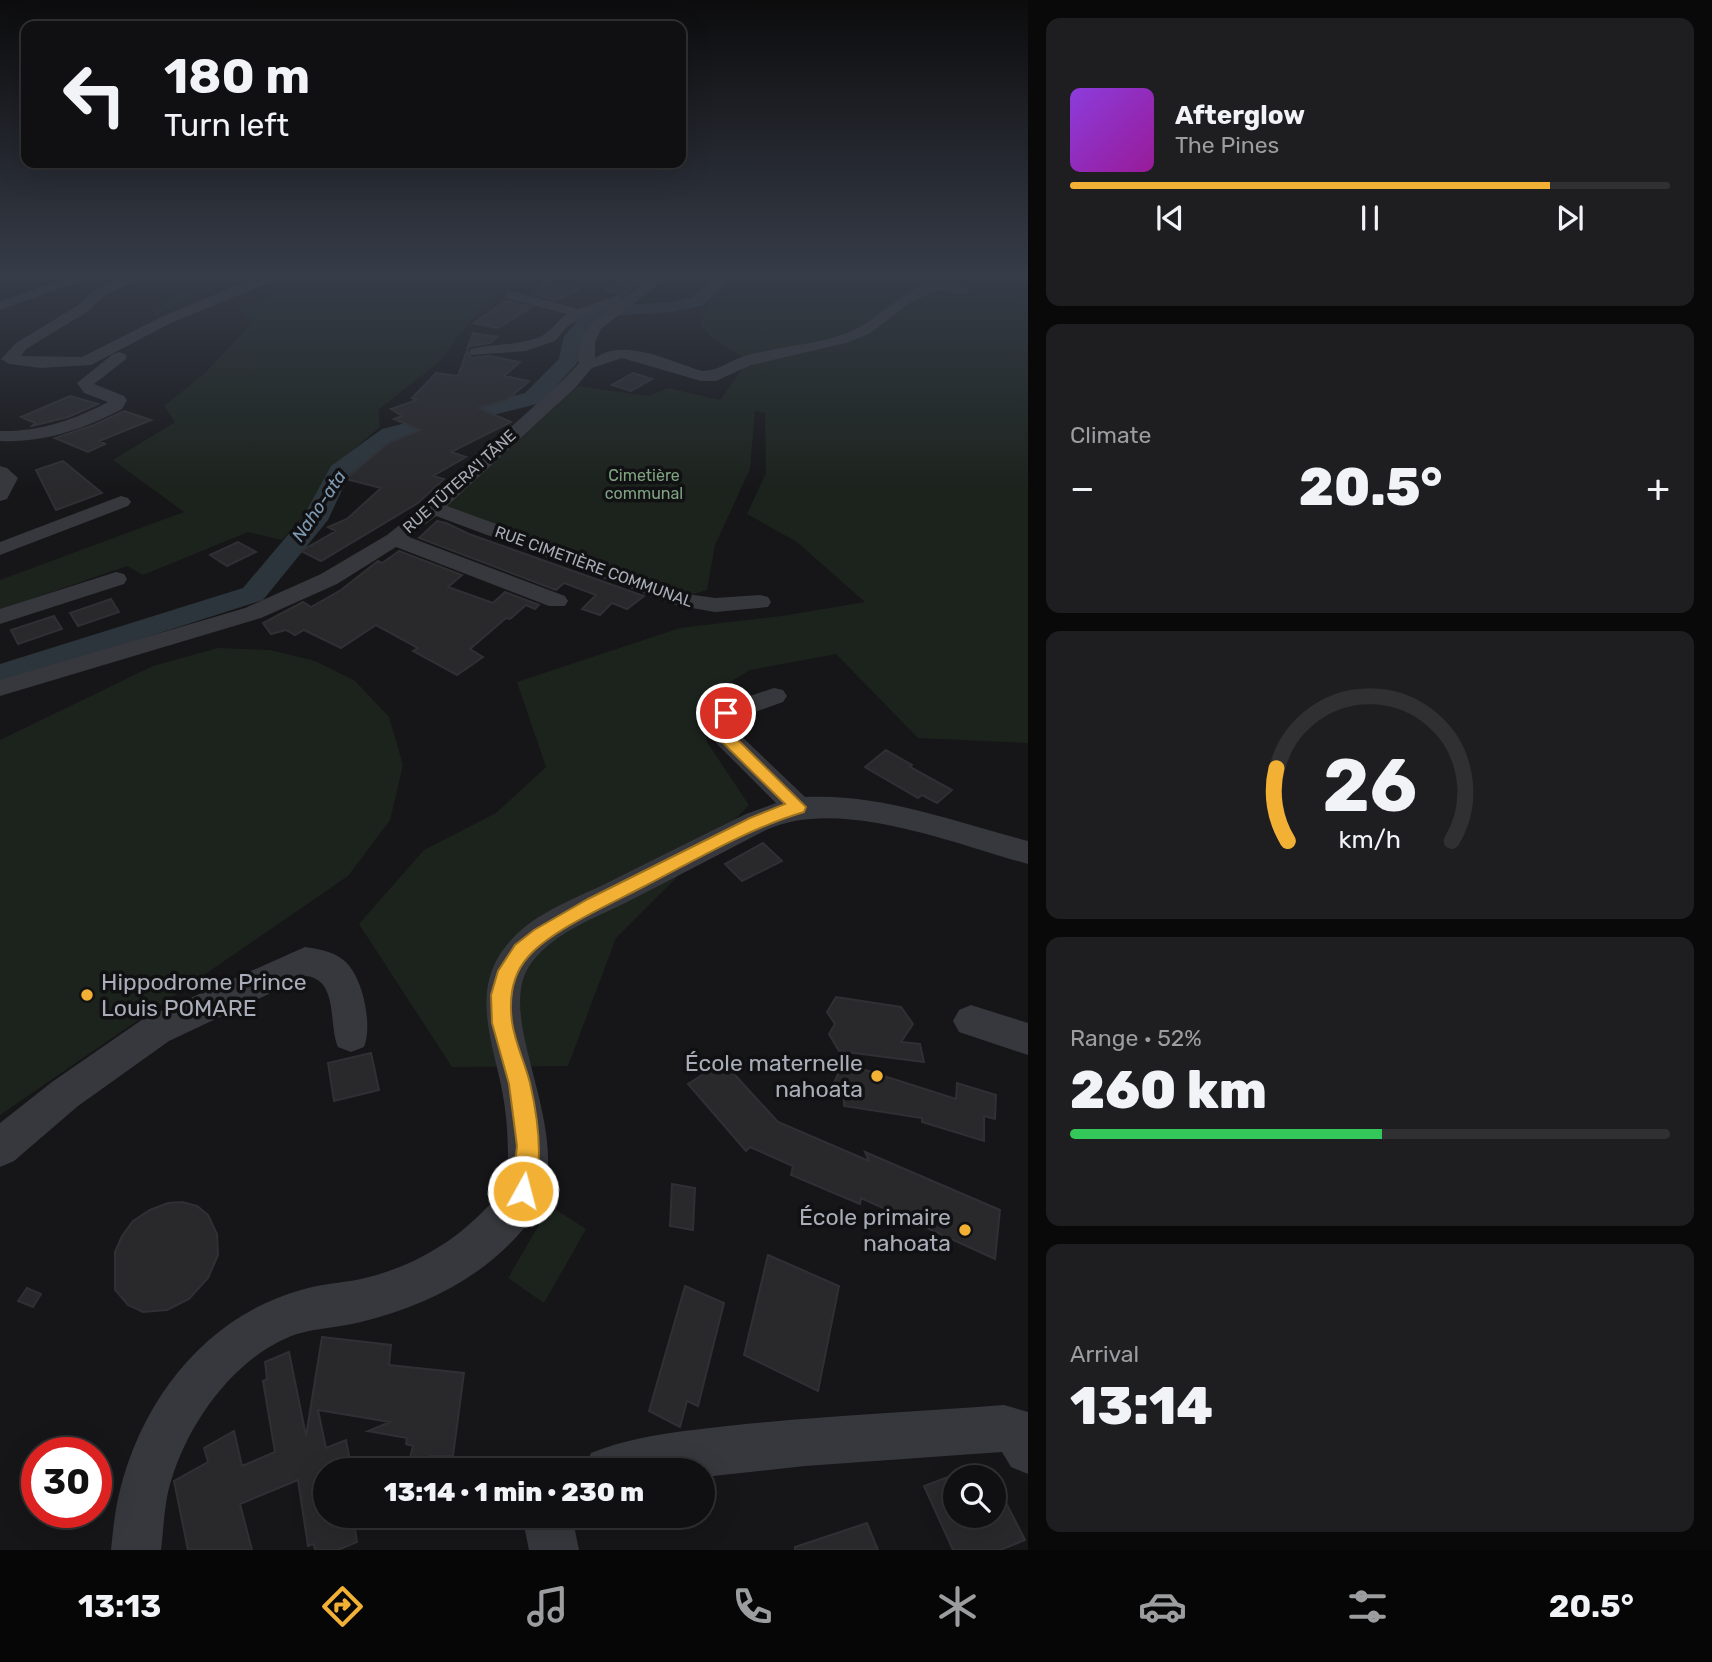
<!DOCTYPE html>
<html lang="en">
<head>
<meta charset="utf-8">
<style>
	:root { --surface:#101012; --page:#1e1e20; --text:#f1f3f6; --muted:#9c9d9f; --line:#303032; --accent:#f2b134 }
	body { margin:0; font-family:Rubik,sans-serif; background:var(--page); color:var(--text); height:100vh; display:flex; flex-direction:column; font-size:26px; white-space:nowrap }
	* { box-sizing:border-box; margin:0 }
	p { font-size:23px; color:var(--muted) }
	.icon { flex:none; width:38px; height:38px; fill:none; stroke:currentColor; stroke-width:2; stroke-linecap:round; stroke-linejoin:round }
	.map { position:relative; flex:1; overflow:hidden }
	.side { display:flex; flex-direction:column; gap:18px; padding:18px; background:#09090a; width:684px }
	.side>* { flex:none }
	.guide { position:absolute; left:21px; top:21px; width:665px; height:147px; border-radius:14px; box-shadow:0 7px 28px #0002,0 0 0 2px var(--line); background:#101012; color:var(--text); overflow:hidden }
	.tools { position:absolute; left:943px; top:1465px; display:grid; gap:14px }
	.tools a { display:grid; place-items:center; width:63px; height:63px; border-radius:50%; background:var(--surface); box-shadow:0 7px 28px #0002,0 0 0 2px var(--line); font-size:35px }
	.speed { position:absolute; left:21px; top:1437px; display:flex; gap:14px; font-size:35px; font-weight:700; text-align:center }
	.speed>* { display:grid; place-content:center; width:91px; height:91px; border-radius:50%; background:var(--surface); box-shadow:0 7px 28px #0002,0 0 0 2px var(--line); line-height:1 }
	.speed .limit { border:10px solid #d22; background:#fff; color:#111 }
	.pin { position:absolute; display:grid; place-items:center; width:60px; height:60px; color:#fff; margin:-30px; border:4px solid #fff; border-radius:50%; box-shadow:0 2px 7px #0007 }
	.me { position:absolute; width:77px; margin:-38px; rotate:7deg; stroke-linejoin:round; filter:drop-shadow(0 0 5px #0008) }
	.turn { display:flex; align-items:center; gap:24px; height:147px; padding:0 28px; font-size:32px }
	.turn .icon { width:91px; height:91px; stroke-width:2.5 }
	.turn b { display:block; font-size:49px; line-height:60px }
	.big { font-size:52px; font-weight:800; line-height:1.1 }
	.side .widget { flex:1; display:flex; flex-direction:column; justify-content:center; gap:10px; min-width:0; padding:0 24px; border-radius:14px; background:var(--page) }
	.side .dial { align-items:center; gap:0 }
	.dial svg { height:182px; overflow:visible; fill:none; stroke:var(--line); stroke-width:7; stroke-linecap:round; text-anchor:middle }
	.dial text { fill:var(--text); stroke:none }
	.song { display:flex; align-items:center; gap:21px }
	.cover { width:84px; height:84px; border-radius:10px; background:linear-gradient(135deg,hsl(270 70% 55%),hsl(300 70% 35%)) }
	.played { height:7px; border-radius:4px; background:linear-gradient(90deg,var(--accent) 80%,var(--line) 80%) }
	.keys { display:flex; justify-content:space-around; direction:ltr }
	.heat { display:flex; justify-content:space-between; align-items:center; font-size:38px; direction:ltr }
	.charge { height:10px; border-radius:5px; background:linear-gradient(90deg,#34c759 52%,var(--line) 0) }
	.trip { position:absolute; left:313px; top:1458px; width:402px; height:70px; border-radius:35px; background:var(--surface); box-shadow:0 7px 28px #0002,0 0 0 2px var(--line); font-weight:800; line-height:70px; text-align:center }
	.menu { display:flex; height:112px; justify-content:space-around; align-items:center; background:#060607; color:var(--muted) }
	.menu .icon { width:49px; height:49px }
	.menu .on { color:var(--accent) }
	.menu b { font-size:32px; color:var(--text) }
	main { display:flex; flex:1; min-height:0 }
	.map>svg:first-child { display:block }
	.green { fill:#1c231d }
	.lines { fill:none; stroke-linecap:round; stroke-linejoin:round }
	.river { fill:#2c353c; fill-rule:evenodd }
	.building { fill:#29292c; stroke:#303034; stroke-width:2 }
	.minor { fill:#37383d; fill-rule:evenodd }
	.route { fill:#f2b134; stroke:#9d7322; stroke-width:2 }
	.poi-dot { fill:#f2b134; stroke:#111113; stroke-width:2.5 }
	.labels { text-anchor:middle; stroke-width:7; stroke-linejoin:round; paint-order:stroke }
	.far-park-label { font-size:16px; fill:#7fa381; stroke:#111113 }
	.far-street-label { font-size:16px; fill:#a8adb8; stroke:#111113 }
	.far-water-label { font-size:18px; font-style:italic; fill:#7f9bb3; stroke:#111113 }
	.near-poi-label { font-size:23px; fill:#a8adb8; stroke:#111113; text-anchor:end }
</style>
</head>
<body>
<main>
<div class="map">
<svg width="1028" height="1550" viewBox="0 0 1028 1550">
	<rect width="100%" height="100%" fill="#161618"/>
	<path class="green" d="M160 274H531L501 291 480 308 439 362 378 410 380 427 333 467 303 516 282 540 248 532 143 575 127 566 0 610V580L184 512 113 460 175 422 164 406 205 373 253 322 242 311 286 289 285 285 252 280 190 298 152 317 172 294 133 288Z
		M754 274H1028V743L918 738 836 654 750 670 704 698 707 742 749 805 616 938 568 1066 452 1067 359 924 424 850 496 813 546 767 517 682 680 628 782 616 865 602 797 542 747 514 766 473 765 413 755 411 750 469 715 545 707 590 690 595 445 507 578 386 648 396 669 388 720 400 748 361 715 340 700 325C710 293 722 282 754 274Z
		M218 648 270 650 315 661 355 681 389 717 403 765 390 820 348 876 0 1115V740L153 666Z
		M550 1206 586 1229 544 1303 508 1278Z"/>
	<g class="lines">
		<path class="river" d="M717 274H735L704 305 673 312 608 316 597 320 583 337 579 361 541 403 398 439 349 475 328 520 263 600 0 684V664L243 588 303 517 331 466 382 429 525 393 559 359 564 336 585 312 606 306 673 302 692 297Z"/>
	</g>
	<path class="building" d="M617 280 637 285 624 295 605 291Z
		M545 281 579 290 555 300 534 294Z
		M506 301 532 307 498 328 474 323Z
		M473 333 497 337 490 343 470 346 467 350Z
		M467 351 471 358 489 356 520 362 504 376 529 381 507 400 479 408 511 422 451 452 466 457 433 476 444 479 418 503 321 561 301 551 336 531 328 527 347 519 381 488 346 479 387 444 420 430 394 419 402 416 391 409 417 400 412 398 436 373 458 376Z
		M633 373 652 379 631 391 612 385Z
		M70 396 98 404 68 417 32 426 35 423 21 417Z
		M124 411 151 420 99 441 105 444 88 452 55 438 94 425Z
		M63 461 102 493 56 510 36 470Z
		M437 521 446 523 469 534 644 596 627 609 612 603 600 615 582 609 596 595 564 583 556 590 419 538Z
		M238 542 256 552 227 566 210 555Z
		M399 551 462 575 448 587 493 603 505 592 539 605 535 609 526 605 510 619 506 618 470 649 483 657 457 675 413 651 418 648 376 625 341 648 304 630 295 635 286 630 271 634 263 623 303 602 311 607 341 590 378 561 382 563Z
		M111 599 119 612 78 626 70 613Z
		M54 616 62 629 18 644 11 630Z
		M886 750 912 765 910 767 952 790 937 803 922 795 918 798 865 767Z
		M763 843 782 861 742 881 725 864Z
		M836 997 901 1007 913 1024 901 1042 920 1044 924 1062 839 1051 829 1034 835 1024 827 1012Z
		M371 1053 379 1090 334 1101 328 1063Z
		M723 1062 778 1122 869 1161 865 1152 1000 1210 995 1259 861 1198 860 1204 791 1175 793 1166 750 1147 746 1151 688 1084Z
		M843 1063 956 1099 957 1083 996 1095 995 1119 984 1116V1141L922 1122V1118L844 1106V1100L834 1083Z
		M672 1184 695 1188 693 1230 670 1226Z
		M182 1202 197 1206 208 1215 217 1234 218 1255 208 1278 189 1299 167 1310 143 1312 128 1305 115 1290V1252L122 1236 133 1221 150 1210 168 1203Z
		M768 1255 839 1286 818 1391 744 1355Z
		M685 1286 724 1303 698 1406 687 1401 680 1427 649 1411Z
		M27 1288 41 1294 33 1307 18 1301Z
		M322 1337 391 1345 389 1365 464 1373 453 1456H430L424 1470H407L413 1446 406 1444 407 1438 368 1431 390 1422 318 1410 326 1448 346 1440 352 1470H326V1516H353L357 1542 338 1550H315L314 1544 308 1546 298 1480 240 1504 252 1550H188L174 1481 208 1462 204 1448 234 1431 242 1466 275 1452 263 1381 267 1379 265 1362 289 1352 306 1436Z
		M956 1474V1516H994V1479L1025 1540 1000 1550H953L924 1486Z
		M867 1523 878 1550H795V1547Z"/>
	<g class="lines">
		<path class="minor" d="M81 274H101L0 310V301Z
			M130 274H148L103 297 87 312 26 349 21 356 82 357 161 317 238 285 270 274H290L171 323 91 365 41 368 9 364 1 359 16 343 77 306 93 291Z
			M607 274 652 277 656 274H671L601 329 595 342V358C625 337 671 362 702 371 718 371 727 362 742 357 779 345 822 346 858 328 880 317 915 279 942 281 950 282 960 286 968 288L970 291 963 295 941 289 911 302 869 334 846 343 751 365 716 381H701L622 358 592 368 574 389 447 506 687 594 715 598 760 595 768 597 771 602 768 607 715 612 675 605 436 516 409 537 565 596 568 601 565 606H549L396 547 337 584 261 618 0 696V680L245 608 321 574 387 535 426 504 562 381 579 363C579 330 589 324 615 305L581 318 567 327 555 341 526 351 471 355 469 352 471 349C494 343 520 346 542 336 551 331 558 320 567 314L506 298V292L511 291 579 309 618 295 624 298 643 284Z
			M119 352 125 354 127 357 125 360 94 384 124 396 127 400 122 409C84 429 44 443 0 441V431C39 432 74 420 108 402L84 393 77 383 113 354Z
			M0 466 7 468 18 478 7 499 0 501Z
			M121 496 128 498 131 502 128 506 0 555V542Z
			M116 572 124 574 127 579 124 584 0 624V609Z
			M774 688 783 690 787 696 783 702 735 719 739 734 805 797C881 793 956 822 1028 841V864C955 844 838 796 766 830 720 854 674 878 627 902 595 918 555 932 532 962 487 1019 588 1144 529 1222 487 1276 426 1306 361 1322 340 1327 318 1328 297 1334 236 1355 189 1421 171 1481 164 1503 164 1527 161 1550H111C113 1530 115 1509 120 1490 143 1398 207 1316 301 1290 320 1284 341 1283 361 1279 417 1266 462 1238 499 1194 508 1184 507 1169 508 1157 508 1133 506 1109 501 1085 490 1034 470 983 512 939 537 912 574 899 607 883 653 860 699 837 746 814L776 803 717 744 709 718 717 707Z
			M305 947C317 949 332 951 342 959 363 973 373 1026 364 1047L351 1052 338 1047C328 1025 339 981 307 976L169 1041 78 1106 14 1161 0 1167V1123L52 1082 143 1019Z
			M971 1005 1028 1023V1055L959 1032 953 1021 959 1010Z
			M1004 1405 1028 1412V1474L1011 1467 1002 1452 805 1466 704 1477V1470H584L591 1453C633 1436 682 1431 727 1426 819 1416 912 1412 1004 1405Z
			M522 1516H572L579 1550H529Z"/>
	</g>
	<linearGradient id="sky" x2="0" y2="1"><stop stop-color="#0c0c0d"/><stop offset="0.56" stop-color="#363c48"/><stop offset="1" stop-color="#363c48" stop-opacity="0"/></linearGradient>
	<rect width="1028" height="491" fill="url(#sky)"/>
	<path class="route" d="M726 708 734 713 729 719 734 736 806 807 804 812C747 829 694 861 641 888 610 904 550 931 528 957 512 975 509 999 512 1022 515 1043 525 1063 530 1083 538 1118 545 1165 531 1199L523 1202 515 1199 512 1191 517 1146 509 1084 492 1023 491 995 498 971 515 945 534 930 588 899 750 818 785 804 722 742 714 718 721 709Z"/>
	<g class="poi-dot">
		<circle cx="87" cy="995" r="7"/>
		<circle cx="877" cy="1076" r="7"/>
		<circle cx="965" cy="1230" r="7"/>
	</g>
	<g class="labels">
		<g class="far-park-label">
			<text x="644" y="481">Cimetière<tspan x="644" dy="18">communal</tspan></text>
		</g>
		<g class="far-street-label">
			<text transform="translate(459 481) rotate(-42)" y="6">RUE TŪTERA'I TĀNE</text>
			<text transform="translate(594 566) rotate(20)" y="6">RUE CIMETIÈRE COMMUNAL</text>
		</g>
		<g class="far-water-label">
			<text transform="translate(319 506) rotate(-56)" y="6">Naho-ata</text>
		</g>
		<g class="near-poi-label">
			<text x="101" y="990" text-anchor="start">Hippodrome Prince<tspan x="101" dy="26">Louis POMARE</tspan></text>
			<text x="863" y="1071">École maternelle<tspan x="863" dy="26">nahoata</tspan></text>
			<text x="951" y="1225">École primaire<tspan x="951" dy="26">nahoata</tspan></text>
		</g>
	</g>
</svg>
<div class="tools">
<a><svg class="icon" aria-label="search" viewBox="0 0 24 24"><circle cx="10" cy="10" r="6"/><path d="M15 15l6 6"/></svg></a>
</div>
<div class="speed"><div class="limit">30</div></div>
<div class="pin" style="left:726px;top:713px;background:#d93025"><svg class="icon" aria-label="arrive" viewBox="0 0 24 24"><path d="M6 21V4h12l-3 4 3 4H6"/></svg></div>
<svg class="me" style="left:523px;top:1191px" viewBox="-20 -20 40 40"><circle r="17" fill="#f2b134" stroke="#fff" stroke-width="3"/><path d="M0-11L8 9 0 5-8 9z" fill="#fff"/></svg>
<div class="trip">13:14 · 1 min · 230 m</div>
<div class="guide">
<div class="turn"><svg class="icon" aria-label="left" viewBox="0 0 24 24"><path d="M17 20v-9H6M10 6l-5 5 5 5"/></svg><div><b>180 m</b>Turn left</div></div>
</div>
</div>
<section class="side">
<div class="widget">
<div class="song"><i class="cover"></i><div><b>Afterglow</b><p>The Pines</p></div></div>
<div class="played"></div>
<div class="keys"><svg class="icon" aria-label="previous" viewBox="0 0 24 24"><path d="M18 5L8 12l10 7zM5 5v14"/></svg><svg class="icon" aria-label="pause" viewBox="0 0 24 24"><path d="M8 5v14M16 5v14"/></svg><svg class="icon" aria-label="next" viewBox="0 0 24 24"><path d="M6 5l10 7-10 7zM19 5v14"/></svg></div>
</div>
<div class="widget"><p>Climate</p>
<div class="heat"><a>−</a><b class="big">20.5°</b><a>+</a></div>
</div>
<div class="widget dial"><svg viewBox="0 0 100 80">
<path d="M14 69A42 42 0 1 1 86 69"/>
<path d="M14 69A42 42 0 0 1 9 37" stroke="#f2b134"/>
<text x="50" y="56" font-size="32" font-weight="700">26</text>
<text x="50" y="72" font-size="11">km/h</text>
</svg></div>
<div class="widget"><p>Range · 52%</p><b class="big">260 km</b><div class="charge"></div></div>
<div class="widget"><p>Arrival</p><b class="big">13:14</b></div>
</section>
</main>
<nav class="menu">
<b>13:13</b>
<svg class="icon on" aria-label="directions" viewBox="0 0 24 24"><path d="M12 3l9 9-9 9-9-9zM9 14v-3h6M13 9l2 2-2 2"/></svg>
<svg class="icon" aria-label="music" viewBox="0 0 24 24"><path d="M9 18V5l10-2v13"/><circle cx="6" cy="18" r="3"/><circle cx="16" cy="16" r="3"/></svg>
<svg class="icon" aria-label="phone" viewBox="0 0 24 24"><path d="M5 4h4l2 5-3 2q2 4 5 5l2-3 5 2v4C11 20 4 13 5 4z"/></svg>
<svg class="icon" aria-label="climate" viewBox="0 0 24 24"><path d="M12 3v18M4 7l16 10M4 17L20 7"/></svg>
<svg class="icon" aria-label="car" viewBox="0 0 24 24"><path d="M5 17H2v-5l4-1 3-4h7l3 4 3 1v5h-3M9 17h6M6 11h13"/><circle cx="7" cy="17" r="2"/><circle cx="17" cy="17" r="2"/></svg>
<svg class="icon" aria-label="filters" viewBox="0 0 24 24"><path d="M4 7h16M4 17h16"/><circle cx="9" cy="7" r="2"/><circle cx="15" cy="17" r="2"/></svg>
<b>20.5°</b>
</nav>
</body>
</html>
